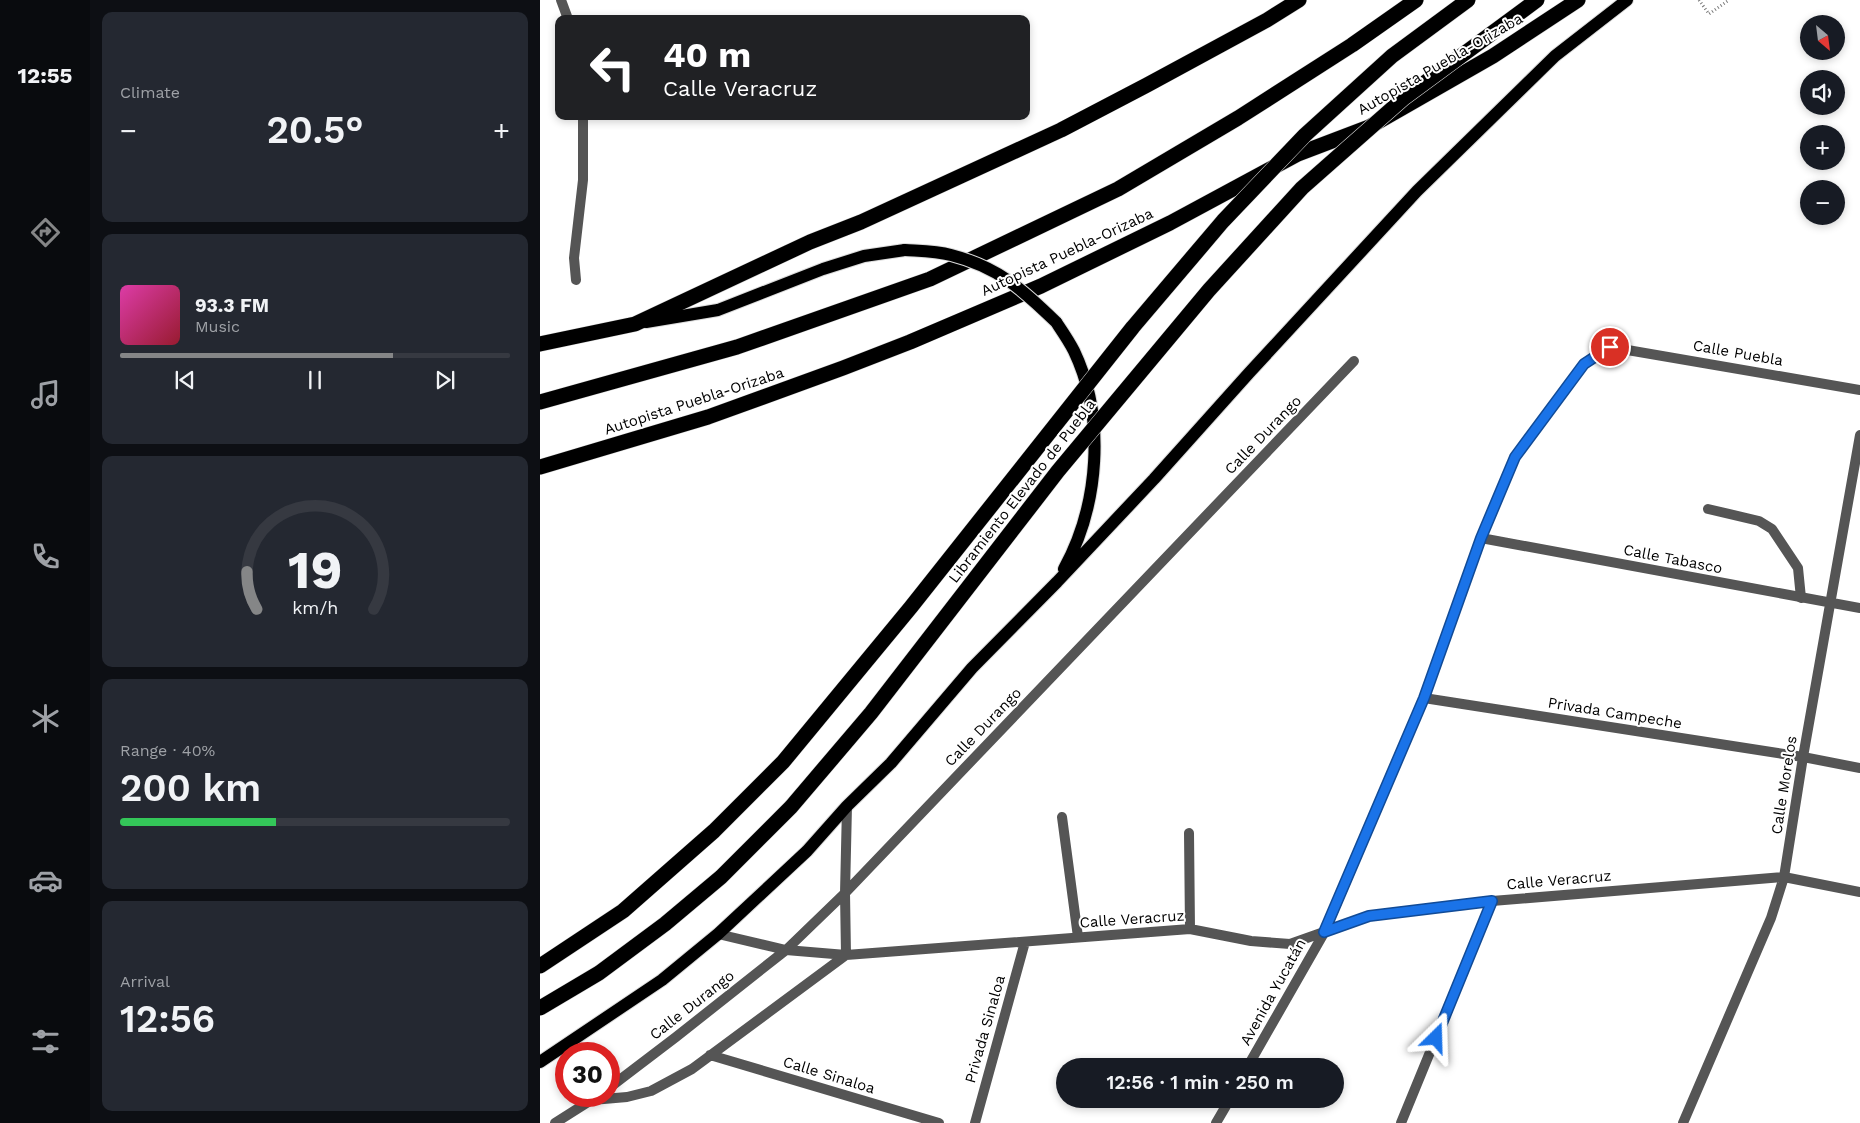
<!DOCTYPE html>
<html lang="en">
<head>
<meta charset="utf-8">
<style>
	:root { --surface:#171b24; --page:#242831; --text:#f1f3f6; --muted:#9ea1a6; --line:#363941; --accent:#858687 }
	body { margin:0; font-family:"Work Sans",sans-serif; background:var(--page); color:var(--text); height:100vh; display:flex; flex-direction:column; font-size:19px; white-space:nowrap }
	* { box-sizing:border-box; margin:0 }
	p { font-size:16px; color:var(--muted) }
	.icon { flex:none; width:28px; height:28px; fill:none; stroke:currentColor; stroke-width:2; stroke-linecap:round; stroke-linejoin:round }
	.map { position:relative; flex:1; overflow:hidden }
	.sheet { display:flex; flex-direction:column; gap:12px; padding:12px; background:#0d0f14; width:450px }
	.sheet>* { flex:none }
	.hud { position:absolute; left:15px; top:15px; width:475px; height:105px; border-radius:10px; box-shadow:0 2px 8px #0003; background:#202124; color:#fff; overflow:hidden }
	.needle { width:32px; rotate:152deg }
	.fabs { position:absolute; left:1260px; top:15px; display:grid; gap:10px }
	.fabs a { display:grid; place-items:center; width:45px; height:45px; border-radius:50%; background:var(--surface); box-shadow:0 2px 8px #0003; font-size:25px }
	.speed { position:absolute; left:15px; top:1042px; display:flex; gap:10px; font-size:25px; font-weight:700; text-align:center }
	.speed>* { display:grid; place-content:center; width:65px; height:65px; border-radius:50%; background:var(--surface); box-shadow:0 2px 8px #0003; line-height:1 }
	.speed .limit { border:8px solid #d22; background:#fff; color:#111 }
	.pin { position:absolute; display:grid; place-items:center; width:42px; height:42px; color:#fff; margin:-21px; border:2px solid #fff; border-radius:50%; box-shadow:0 1px 5px #0007 }
	.me { position:absolute; width:55px; margin:-28px; rotate:22deg; stroke-linejoin:round; filter:drop-shadow(0 0 4px #0008) }
	.turn { display:flex; align-items:center; gap:18px; height:105px; padding:0 25px; font-size:22px }
	.turn .icon { width:65px; height:65px; stroke-width:2.5 }
	.turn b { display:block; font-size:35px; line-height:42px }
	.big { font-size:38px; font-weight:600; line-height:1.1 }
	.sheet .tile { flex:1; display:flex; flex-direction:column; justify-content:center; gap:8px; min-width:0; padding:0 18px; border-radius:10px; background:var(--page) }
	.sheet .dial { align-items:center; gap:0 }
	.dial svg { height:130px; overflow:visible; fill:none; stroke:var(--line); stroke-width:7; stroke-linecap:round; text-anchor:middle }
	.dial text { fill:var(--text); stroke:none }
	.song { display:flex; align-items:center; gap:15px }
	.cover { width:60px; height:60px; border-radius:8px; background:linear-gradient(135deg,hsl(320 70% 55%),hsl(350 70% 35%)) }
	.played { height:5px; border-radius:2px; background:linear-gradient(90deg,var(--accent) 70%,var(--line) 70%) }
	.keys { display:flex; justify-content:space-around; direction:ltr }
	.heat { display:flex; justify-content:space-between; align-items:center; font-size:28px; direction:ltr }
	.charge { height:8px; border-radius:4px; background:linear-gradient(90deg,#34c759 40%,var(--line) 0) }
	.trip { position:absolute; left:516px; top:1058px; width:288px; height:50px; border-radius:25px; background:var(--surface); box-shadow:0 2px 8px #0003; font-weight:600; line-height:50px; text-align:center }
	main { display:flex; flex:1; min-height:0 }
	.menu { display:flex; flex-direction:column; width:90px; justify-content:space-around; align-items:center; background:#090b0e; color:var(--muted) }
	.menu .icon { width:35px; height:35px }
	.menu .current { color:var(--accent) }
	.menu b { font-size:22px; color:var(--text) }
	.map>svg:first-child { display:block }
	.lines { fill:none; stroke-linecap:round; stroke-linejoin:round }
	.primary-casing { stroke:#dbdbdb; stroke-width:14 }
	.motorway-casing { stroke:#dbdbdb; stroke-width:16 }
	.path { stroke:#777; stroke-width:3; stroke-dasharray:1 2.5; stroke-linecap:butt }
	.service { stroke:#555; stroke-width:10 }
	.minor { stroke:#555; stroke-width:10 }
	.primary { stroke:#000; stroke-width:12 }
	.motorway { stroke:#000; stroke-width:15 }
	.primary-bridge-casing { stroke:#dbdbdb; stroke-width:14; stroke-linecap:butt }
	.motorway-bridge-casing { stroke:#dbdbdb; stroke-width:16; stroke-linecap:butt }
	.primary-bridge { stroke:#000; stroke-width:12 }
	.motorway-bridge { stroke:#000; stroke-width:15 }
	.route-casing { stroke:#114b97; stroke-width:12 }
	.route { stroke:#1a73e8; stroke-width:9 }
	.labels { text-anchor:middle; stroke-width:4; stroke-linejoin:round; paint-order:stroke }
	.street-label { font-size:15px; fill:#000; stroke:#fff }
</style>
</head>
<body>
<main>
<nav class="menu">
<b>12:55</b>
<svg class="icon current" aria-label="directions" viewBox="0 0 24 24"><path d="M12 3l9 9-9 9-9-9zM9 14v-3h6M13 9l2 2-2 2"/></svg>
<svg class="icon" aria-label="music" viewBox="0 0 24 24"><path d="M9 18V5l10-2v13"/><circle cx="6" cy="18" r="3"/><circle cx="16" cy="16" r="3"/></svg>
<svg class="icon" aria-label="phone" viewBox="0 0 24 24"><path d="M5 4h4l2 5-3 2q2 4 5 5l2-3 5 2v4C11 20 4 13 5 4z"/></svg>
<svg class="icon" aria-label="climate" viewBox="0 0 24 24"><path d="M12 3v18M4 7l16 10M4 17L20 7"/></svg>
<svg class="icon" aria-label="car" viewBox="0 0 24 24"><path d="M5 17H2v-5l4-1 3-4h7l3 4 3 1v5h-3M9 17h6M6 11h13"/><circle cx="7" cy="17" r="2"/><circle cx="17" cy="17" r="2"/></svg>
<svg class="icon" aria-label="filters" viewBox="0 0 24 24"><path d="M4 7h16M4 17h16"/><circle cx="9" cy="7" r="2"/><circle cx="15" cy="17" r="2"/></svg>
</nav>
<section class="sheet">
<div class="tile"><p>Climate</p>
<div class="heat"><a>−</a><b class="big">20.5°</b><a>+</a></div>
</div>
<div class="tile">
<div class="song"><i class="cover"></i><div><b>93.3 FM</b><p>Music</p></div></div>
<div class="played"></div>
<div class="keys"><svg class="icon" aria-label="previous" viewBox="0 0 24 24"><path d="M18 5L8 12l10 7zM5 5v14"/></svg><svg class="icon" aria-label="pause" viewBox="0 0 24 24"><path d="M8 5v14M16 5v14"/></svg><svg class="icon" aria-label="next" viewBox="0 0 24 24"><path d="M6 5l10 7-10 7zM19 5v14"/></svg></div>
</div>
<div class="tile dial"><svg viewBox="0 0 100 80">
<path d="M14 69A42 42 0 1 1 86 69"/>
<path d="M14 69A42 42 0 0 1 8 46" stroke="#858687"/>
<text x="50" y="56" font-size="32" font-weight="700">19</text>
<text x="50" y="72" font-size="11">km/h</text>
</svg></div>
<div class="tile"><p>Range · 40%</p><b class="big">200 km</b><div class="charge"></div></div>
<div class="tile"><p>Arrival</p><b class="big">12:56</b></div>
</section>
<div class="map">
<svg width="1320" height="1123" viewBox="0 0 1320 1123">
	<rect width="100%" height="100%" fill="#fff"/>
	<g class="lines">
		<defs>
			<path id="primary" d="M106 322 178 310 283 269 324 256 365 250
				M516 322C522 331 529 341 534 351 566 418 559 505 524 569
				M0 1062 122 980 178 934 267 851 307 806 351 763 432 668 517 582 614 479 709 373 877 191 1015 56 1087 0"/>
			<path id="motorway" d="M0 344 95 324 270 242 321 222 521 130 607 85 727 20 759 0
				M0 402 197 347 390 279 578 189 698 118 812 45 876 0
				M0 467 168 417 303 368 370 342 501 286 630 223 758 154 829 127 953 56 1038 0"/>
		</defs>
		<use href="#primary" class="primary-casing"/>
		<use href="#motorway" class="motorway-casing"/>
		<path class="path" d="M1159 0 1169 14 1189 0"/>
		<path class="service" d="M1168 509 1219 521 1232 529 1258 568 1261 598"/>
		<path class="minor" d="M21 0 28 19
			M36 280 34 258 43 180V116
			M941 538 1320 608
			M884 698 1263 757 1320 768
			M522 817 538 937
			M649 833 650 929
			M178 934 246 950 306 955 650 929 711 941 750 944 829 916 952 901 1244 877 1320 892
			M306 955 305 893 307 806
			M170 1055 399 1123
			M708 1066 784 933 884 698 941 538 975 457 1044 364 1070 347 1320 390
			M69 1088 136 1037 246 950 305 893 814 361
			M52 1100 87 1097 111 1091 152 1069 306 955
			M15 1123 56 1097
			M435 1123 485 942
			M676 1123 690 1099
			M861 1123 952 901
			M1143 1123 1231 918 1244 877 1263 757 1320 435"/>
		<use href="#primary" class="primary"/>
		<use href="#motorway" class="motorway"/>
		<defs>
			<path id="primary-bridge" d="M365 250C380 251 396 251 411 255 458 267 482 289 516 322"/>
			<path id="motorway-bridge" d="M0 966 83 911 174 831 243 762 371 607 593 327 683 221 765 135 852 56 928 0
				M0 1008 59 973 125 924 181 877 251 807 331 713 518 471 669 290 762 188 864 98 997 0"/>
		</defs>
		<use href="#primary-bridge" class="primary-bridge-casing"/>
		<use href="#motorway-bridge" class="motorway-bridge-casing"/>
		<use href="#primary-bridge" class="primary-bridge"/>
		<use href="#motorway-bridge" class="motorway-bridge"/>
	</g>
	<g class="lines">
		<defs>
			<path id="route" d="M896 1038 952 901 829 916 784 932 884 698 941 538 975 457 1044 364 1070 347"/>
		</defs>
		<use href="#route" class="route-casing"/>
		<use href="#route" class="route"/>
	</g>
	<g class="labels">
		<g class="street-label">
			<text transform="translate(900 64) rotate(-30)" y="5">Autopista Puebla-Orizaba</text>
			<text transform="translate(527 252) rotate(-25)" y="5">Autopista Puebla-Orizaba</text>
			<text transform="translate(1198 353) rotate(10)" y="5">Calle Puebla</text>
			<text transform="translate(154 401) rotate(-18)" y="5">Autopista Puebla-Orizaba</text>
			<text transform="translate(723 435) rotate(-46)" y="5">Calle Durango</text>
			<text transform="translate(482 491) rotate(-52)" y="5">Libramiento Elevado de Puebla</text>
			<text transform="translate(1133 559) rotate(11)" y="5">Calle Tabasco</text>
			<text transform="translate(1075 713) rotate(9)" y="5">Privada Campeche</text>
			<text transform="translate(443 727) rotate(-46)" y="5">Calle Durango</text>
			<text transform="translate(1244 785) rotate(-81)" y="5">Calle Morelos</text>
			<text transform="translate(1019 880) rotate(-5)" y="5">Calle Veracruz</text>
			<text transform="translate(592 919) rotate(-4)" y="5">Calle Veracruz</text>
			<text transform="translate(733 992) rotate(-61)" y="5">Avenida Yucatán</text>
			<text transform="translate(152 1005) rotate(-38)" y="5">Calle Durango</text>
			<text transform="translate(445 1029) rotate(-74)" y="5">Privada Sinaloa</text>
			<text transform="translate(289 1075) rotate(17)" y="5">Calle Sinaloa</text>
		</g>
	</g>
</svg>
<div class="fabs">
<a><svg class="needle" viewBox="-14 -14 28 28"><path d="M0-13l5 13h-10z" fill="#e53935"/><path d="M0 13l5-13h-10z" fill="#9ea1a6"/></svg></a>
<a><svg class="icon" aria-label="sound" viewBox="0 0 24 24"><path d="M4 9h4l5-4v14l-5-4H4zM17 9q2 3 0 6"/></svg></a>
<a>+</a>
<a>−</a>
</div>
<div class="speed"><div class="limit">30</div></div>
<div class="pin" style="left:1070px;top:347px;background:#d93025"><svg class="icon" aria-label="arrive" viewBox="0 0 24 24"><path d="M6 21V4h12l-3 4 3 4H6"/></svg></div>
<svg class="me" style="left:896px;top:1038px" viewBox="-20 -20 40 40"><path d="M0-17L14 15 0 8-14 15z" fill="#1a73e8" stroke="#fff" stroke-width="4"/></svg>
<div class="trip">12:56 · 1 min · 250 m</div>
<div class="hud">
<div class="turn"><svg class="icon" aria-label="left" viewBox="0 0 24 24"><path d="M17 20v-9H6M10 6l-5 5 5 5"/></svg><div><b>40 m</b>Calle Veracruz</div></div>
</div>
</div>
</main>
</body>
</html>
